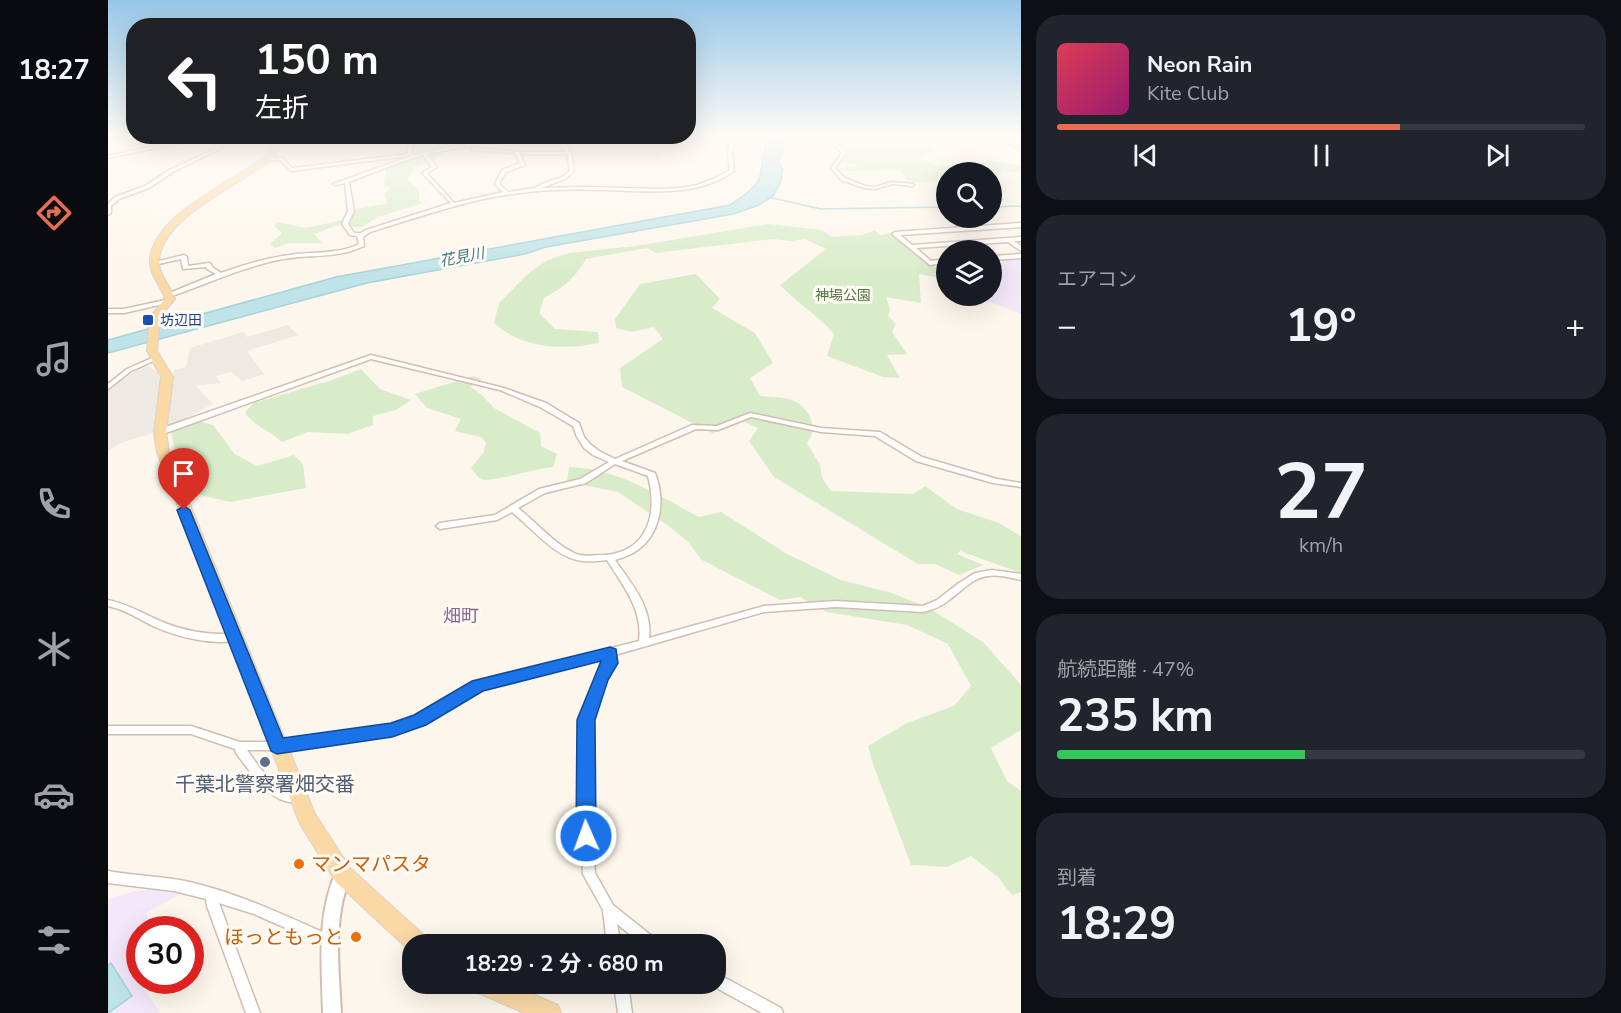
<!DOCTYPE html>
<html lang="ja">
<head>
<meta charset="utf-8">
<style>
	:root { --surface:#171b24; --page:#20242c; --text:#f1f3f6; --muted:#9ea1a6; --line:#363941; --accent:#e76f51 }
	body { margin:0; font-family:"Nunito Sans","Noto Sans JP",sans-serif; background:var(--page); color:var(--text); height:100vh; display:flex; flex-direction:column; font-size:22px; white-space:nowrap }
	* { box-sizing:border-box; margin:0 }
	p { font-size:20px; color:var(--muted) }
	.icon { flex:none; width:33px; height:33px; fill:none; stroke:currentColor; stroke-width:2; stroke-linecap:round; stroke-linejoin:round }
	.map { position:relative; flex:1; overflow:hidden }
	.drawer { display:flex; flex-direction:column; gap:15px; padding:15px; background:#0d0f14; width:600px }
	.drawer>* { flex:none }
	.top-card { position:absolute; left:18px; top:18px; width:570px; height:126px; border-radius:24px; box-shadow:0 6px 24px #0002; background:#202124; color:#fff; overflow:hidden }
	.controls { position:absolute; left:828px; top:162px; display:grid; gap:12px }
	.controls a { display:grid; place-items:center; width:66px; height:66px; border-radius:50%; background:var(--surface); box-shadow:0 6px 24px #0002; font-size:30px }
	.speed { position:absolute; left:18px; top:916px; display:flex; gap:12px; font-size:30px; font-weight:700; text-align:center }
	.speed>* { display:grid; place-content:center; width:78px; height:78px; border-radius:50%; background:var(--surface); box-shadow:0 6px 24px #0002; line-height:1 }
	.speed .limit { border:9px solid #d22; background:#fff; color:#111 }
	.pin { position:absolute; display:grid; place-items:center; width:51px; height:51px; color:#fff; margin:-62px -26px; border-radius:50% 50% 50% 0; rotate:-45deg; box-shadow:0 0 6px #0007 }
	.pin .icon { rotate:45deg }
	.me { position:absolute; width:66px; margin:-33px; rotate:358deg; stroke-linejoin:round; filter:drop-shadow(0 0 4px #0008) }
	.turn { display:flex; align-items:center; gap:21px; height:126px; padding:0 30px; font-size:27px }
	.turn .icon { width:78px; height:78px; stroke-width:2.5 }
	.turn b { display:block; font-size:42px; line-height:51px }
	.big { font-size:45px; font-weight:700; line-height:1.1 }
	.drawer .tile { flex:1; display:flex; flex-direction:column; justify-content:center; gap:9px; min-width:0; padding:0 21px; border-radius:24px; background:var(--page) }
	.drawer .dial { align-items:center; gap:0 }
	.dial b { font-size:78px; line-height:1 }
	.song { display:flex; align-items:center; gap:18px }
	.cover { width:72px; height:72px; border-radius:9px; background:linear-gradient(135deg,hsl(350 70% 55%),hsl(320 70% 35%)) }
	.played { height:6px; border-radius:3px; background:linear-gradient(90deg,var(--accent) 65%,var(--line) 65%) }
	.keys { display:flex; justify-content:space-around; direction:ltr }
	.heat { display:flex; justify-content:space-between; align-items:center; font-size:33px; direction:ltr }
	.charge { height:9px; border-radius:4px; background:linear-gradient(90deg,#34c759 47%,var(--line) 0) }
	.trip { position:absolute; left:294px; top:934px; width:324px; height:60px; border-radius:24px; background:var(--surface); box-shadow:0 6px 24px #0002; font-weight:700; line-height:60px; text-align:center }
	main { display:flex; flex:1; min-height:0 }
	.dock { display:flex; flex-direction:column; width:108px; justify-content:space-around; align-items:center; background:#090b0e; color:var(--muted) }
	.dock .icon { width:42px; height:42px }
	.dock .current { color:var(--accent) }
	.dock b { font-size:27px; color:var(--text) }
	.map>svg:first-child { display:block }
	.industrial { fill:#efe9e4 }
	.education { fill:#f3e8fa }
	.green { fill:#d8ecc9 }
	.water { fill:#bfe3e8; stroke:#a5d3da; stroke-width:1.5 }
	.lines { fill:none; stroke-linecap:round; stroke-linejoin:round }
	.stream { stroke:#a5d3da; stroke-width:1.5 }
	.minor-casing { stroke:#d1beb0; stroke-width:3 }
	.tertiary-casing { stroke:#d1beb0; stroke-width:4 }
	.primary-casing { stroke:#dad1cd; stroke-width:2 }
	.minor { fill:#fff; fill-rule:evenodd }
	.tertiary { fill:#fff; fill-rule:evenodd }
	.primary { fill:#fbd9a5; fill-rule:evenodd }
	.wall { fill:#d1b7a8 }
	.route { fill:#1a73e8; stroke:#114b97; stroke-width:1.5 }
	.transit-dot { fill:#1a4fb4; stroke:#fffaf3; stroke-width:2 }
	.service-dot { fill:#5c6f8a; stroke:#fffaf3; stroke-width:2 }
	.food-dot { fill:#e8710a; stroke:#fffaf3; stroke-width:2 }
	.labels { text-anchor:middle; stroke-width:6; stroke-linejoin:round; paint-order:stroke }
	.far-park-label { font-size:14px; fill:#537a41; stroke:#fffaf3 }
	.far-transit-label { font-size:14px; fill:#164399; stroke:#fffaf3; text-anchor:start }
	.far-water-label { font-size:15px; font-style:italic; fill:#437c86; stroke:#fffaf3 }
	.neighbourhood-label { font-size:18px; fill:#846695; stroke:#fffaf3 }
	.near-service-label { font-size:20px; fill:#4e5e75; stroke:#fffaf3 }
	.near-food-label { font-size:20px; fill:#c56008; stroke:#fffaf3; text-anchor:start }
</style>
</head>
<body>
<main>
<nav class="dock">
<b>18:27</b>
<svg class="icon current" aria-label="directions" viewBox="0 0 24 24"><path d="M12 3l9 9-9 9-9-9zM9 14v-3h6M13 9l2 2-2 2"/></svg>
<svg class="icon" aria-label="music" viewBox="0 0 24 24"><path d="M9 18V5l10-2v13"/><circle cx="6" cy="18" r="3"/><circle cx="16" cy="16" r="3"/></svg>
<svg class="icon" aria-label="phone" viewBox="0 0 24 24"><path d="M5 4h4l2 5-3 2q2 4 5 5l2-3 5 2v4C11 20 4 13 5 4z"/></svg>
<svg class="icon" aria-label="climate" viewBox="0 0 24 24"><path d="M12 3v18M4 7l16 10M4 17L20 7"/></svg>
<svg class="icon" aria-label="car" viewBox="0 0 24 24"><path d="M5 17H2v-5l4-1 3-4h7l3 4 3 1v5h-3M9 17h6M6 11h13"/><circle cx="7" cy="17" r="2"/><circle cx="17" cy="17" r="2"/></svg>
<svg class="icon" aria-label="filters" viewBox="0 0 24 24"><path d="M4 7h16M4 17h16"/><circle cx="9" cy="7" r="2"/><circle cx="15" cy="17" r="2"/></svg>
</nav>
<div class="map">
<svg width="913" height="1013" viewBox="0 0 913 1013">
	<rect width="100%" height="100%" fill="#fdf6ec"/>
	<path class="industrial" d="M179 325 191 335 139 351 156 374 134 381 123 372 108 376 113 383 88 386 105 404 59 428 66 370 78 367 82 348 136 332 139 337Z
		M38 364 50 373 52 381 45 433 15 442 0 450V390Z"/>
	<path class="education" d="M913 257V314L867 296H884V259Z
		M66 888 72 889 69 896 38 913 45 930H32L31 947 16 959 52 1013H0V900L26 891Z"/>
	<path class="green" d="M735 135H798L815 138 809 145 828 149 812 158 828 166 886 161 913 166V173L894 171 890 177 884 179V172H838V181L802 183 791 170 735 171 729 169 750 166 748 164 729 162 737 157 738 153 724 140Z
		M326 141 334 149 333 156 306 168 299 180 311 190V200L315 203 270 217 251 228 233 224 206 234 214 243H180L167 248 162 244 174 233 166 226 169 222 199 228 234 220 249 209 280 203 276 194 282 189 276 184 278 170 291 162 310 158 307 147 313 143Z
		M661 224 714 230 724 237 754 235 767 230 772 235 785 233 838 276 829 275 828 277 811 274 813 303 778 297 782 310 780 316 788 324 784 332 799 354 779 355 792 378 775 377 719 356 726 334C710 315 689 303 672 285L718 249 697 239 683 241 665 239 547 253 539 248 478 259C467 278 456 287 436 298L431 313 447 329 490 332 491 343C456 350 414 349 386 323L391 303 422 272 440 260 461 253 527 246Z
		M588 274 612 299 604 308 647 333 665 363 642 378 652 396C661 397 672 397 681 399 700 405 712 426 699 443L712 465 714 478 723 491 805 494 817 486 849 509 891 523 913 536V573L852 551 849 554 875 565 851 575 827 564H810L666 477 641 441 650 428 634 421 604 433 514 387 512 368 555 339 546 327 524 332 508 328 507 319 532 284Z
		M253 369 272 389 303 400 288 410 265 416V425L239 434 200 432 174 442C162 431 145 426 137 412L146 403 224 380Z
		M365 376 374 379 362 387 373 394 386 408 432 433 433 446 449 454 445 467C430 468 382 483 373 479 369 477 366 471 363 468L376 452 378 442 373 437 347 431 353 419 319 408 307 394Z
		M93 422 105 425 127 454 149 466 186 455 195 464 198 488 122 502 75 491 63 432 71 426Z
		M461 467C509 468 549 495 591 517L613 512 679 554 733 580 784 593 821 608 875 642 913 685V730L883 748 899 781 913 791V892L904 895 890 877 863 856 839 867 803 865 765 764 760 746 799 723 846 706 863 686 840 644 799 625 719 612 692 597 672 600 594 560 580 542 562 527 510 492 459 482Z"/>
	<path class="water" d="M661 135H677L671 164 675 170 672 184 665 196 651 205 625 214 438 247 417 254 259 283 0 353V340L228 277 622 205C666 176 646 176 661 135Z
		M3 963 24 996 0 1013V965Z"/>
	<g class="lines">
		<path class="stream" d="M660 197 713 209 838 207
			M884 207 913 206"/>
		<defs>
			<path id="minor" d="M624 135H628L624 153 626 171C589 198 541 191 498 190 469 189 439 189 412 193 360 199 312 217 262 232L255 237 256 246C230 259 202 254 175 259 134 267 99 284 61 297L58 295 59 294 108 274 99 269 98 267 75 269 73 259 46 265 43 263 76 255 79 257 80 266 101 263 103 264 104 267 113 273C135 265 158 258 182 255 205 251 229 255 251 244L249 236 242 235 234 224 240 211 237 183 227 185 225 184 303 156 299 152 304 136H308L303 152 307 155 336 148 319 136H325L340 147 422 136H437L356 147 319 154 329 167 319 173 346 203 395 192 387 184 394 170 412 163 407 153 363 150V149L365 148 413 152H458L449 136H453L463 153 466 171 457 179 433 188 478 187 553 189 572 188 589 185 605 179 622 170 620 153ZM412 154H459L462 171 454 177 434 184 427 188 400 192 391 184 398 172 417 165ZM315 155 324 167 314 173 343 203 258 230 253 233H246L240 224 246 211 241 182 290 163Z
				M714 135H718L738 153 727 168 737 178 757 186 767 187 784 182 804 184 806 185 804 186 784 184 767 189 756 188 733 180 723 168 734 153Z
				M870 135H876L913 146V148Z
				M93 136C105 136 107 139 114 148L65 172 41 188 11 199 3 206V213L0 215V204L7 197 37 186 61 170 109 148 105 141 97 138 0 158V156Z
				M299 154H301V156L183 171 172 160H159L157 159 159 158H175L184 168Z
				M913 223V227L792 235 804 245 913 237V241H906L913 246V251L900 242 808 248 823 261 838 259V263L822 265 784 234 787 232Z
				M913 254V258L884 260V256Z
				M62 299 64 300V302L16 313H0V309H16Z
				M263 355 396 388 438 403 471 423 476 437 482 444 491 451 507 459 584 425 609 426 642 413 713 428 772 432 814 457 889 479 913 483V487L885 483 808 461 767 436 713 432 643 417 610 430 588 429 514 461 547 473C558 501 553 537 525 553 520 556 513 558 507 560 523 583 545 608 541 638L656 606 728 601 815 606 829 600 851 583 867 573 884 570 913 574V580C903 578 891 574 880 576 863 578 851 594 837 603 830 608 823 610 815 612L728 607 656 612 507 655V663L497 680 483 721V820L487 873 505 905 550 941 552 945H535L509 924 513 945H499L495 910 475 874 471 820 473 721 487 680 497 663V658L382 686 361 695 316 723 271 737 169 750H139C149 764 159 780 175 789 180 792 187 793 193 795L195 798 193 801C166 810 142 771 128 753L127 749 83 734H0V726H83L132 742H169L271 729 308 717 353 689 376 680 531 641C535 609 515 586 499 560 491 561 482 562 475 561 448 559 424 528 404 512L389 520 332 529 328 526 332 523 387 515 431 489 472 479 501 462 485 455 476 448 469 437 465 426 432 407 392 390 263 359 55 434H49L48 432 49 430ZM507 464 540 476C550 514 540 552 496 555 487 555 477 557 468 554 446 544 429 523 410 508L437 493 478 483Z
				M46 357 49 359 48 360 23 371 0 389V384L19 369Z
				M0 600C21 604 37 615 57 623 79 632 104 635 127 634L130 636 132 638 130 640C107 646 69 637 47 627 31 619 18 610 0 606Z
				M0 871C27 876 55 876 82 882 133 894 180 917 228 938L230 942 228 946 223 948 146 914 111 903 152 1013H138L99 906 98 899 66 891 0 883Z
				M608 973 673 1008 675 1013H654L603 985 608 984Z
				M506 984H520L524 1013H510Z"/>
			<path id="tertiary" d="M235 868 241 870 243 875C224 918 231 968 233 1013H215C214 965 208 914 229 870Z"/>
			<path id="primary" d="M26 135V136H38L0 140V136Z
				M167 136H174L171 150 162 161C132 184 52 219 51 261 50 274 63 287 67 299L52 317 49 351 65 377 58 432 61 452 207 814 242 868 319 938 322 945H304V953L228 882 192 824 49 452 46 432 53 377 39 351 42 317 57 299C53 286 41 274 42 260 45 215 124 182 156 157L164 149Z
				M365 984H402L450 1005 453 1013H416L368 992Z"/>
		</defs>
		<use href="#minor" class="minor-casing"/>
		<use href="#tertiary" class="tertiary-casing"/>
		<use href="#primary" class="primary-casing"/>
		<use href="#minor" class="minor"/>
		<use href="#tertiary" class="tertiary"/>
		<use href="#primary" class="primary"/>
	</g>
	<path class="wall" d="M892 135H913V137H895Z"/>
	<linearGradient id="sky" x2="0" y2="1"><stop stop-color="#97c7e8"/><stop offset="0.49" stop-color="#fefbf6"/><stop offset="1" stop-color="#fefbf6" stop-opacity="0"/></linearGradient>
	<rect width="913" height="277" fill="url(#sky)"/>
	<path class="route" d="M76 506 82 510 175 738 283 723 306 715 364 681 502 647 508 649 510 663 500 680 487 720 488 836 485 842 478 844 471 842 468 836 469 720 493 661 375 691 318 725 284 737 169 754 163 751 69 510Z"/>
	<rect class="transit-dot" x="34" y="314" width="12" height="12" rx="3"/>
	<circle class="service-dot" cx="157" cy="762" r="6"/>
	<g class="food-dot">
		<circle cx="191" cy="864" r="6"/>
		<circle cx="248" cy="937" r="6"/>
	</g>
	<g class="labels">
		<g class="far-park-label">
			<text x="735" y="300">神場公園</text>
		</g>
		<g class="far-transit-label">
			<text x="52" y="325">坊辺田</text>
		</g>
		<g class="far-water-label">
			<text transform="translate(354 257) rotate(-11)" y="5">花見川</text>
		</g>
		<g class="neighbourhood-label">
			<text x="353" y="622">畑町</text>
		</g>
		<g class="near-service-label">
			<text x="157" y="791">千葉北警察署畑交番</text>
		</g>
		<g class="near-food-label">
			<text x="203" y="871">マンマパスタ</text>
			<text x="236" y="944" text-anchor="end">ほっともっと</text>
		</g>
	</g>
</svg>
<div class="controls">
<a><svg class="icon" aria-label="search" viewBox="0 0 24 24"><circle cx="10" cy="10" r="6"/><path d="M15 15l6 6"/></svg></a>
<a><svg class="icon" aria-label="layers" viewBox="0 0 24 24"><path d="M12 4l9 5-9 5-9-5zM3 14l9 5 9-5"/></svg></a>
</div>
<div class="speed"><div class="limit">30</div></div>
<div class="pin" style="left:76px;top:510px;background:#d93025"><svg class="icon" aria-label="arrive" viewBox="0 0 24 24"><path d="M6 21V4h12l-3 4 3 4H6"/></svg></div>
<svg class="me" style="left:478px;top:836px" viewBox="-20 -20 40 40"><circle r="17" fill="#1a73e8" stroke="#fff" stroke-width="3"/><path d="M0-11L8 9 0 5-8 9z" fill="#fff"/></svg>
<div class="trip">18:29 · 2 分 · 680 m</div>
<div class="top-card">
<div class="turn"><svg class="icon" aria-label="left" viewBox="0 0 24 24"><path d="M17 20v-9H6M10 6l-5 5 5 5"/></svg><div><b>150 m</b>左折</div></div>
</div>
</div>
<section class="drawer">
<div class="tile">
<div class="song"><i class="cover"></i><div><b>Neon Rain</b><p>Kite Club</p></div></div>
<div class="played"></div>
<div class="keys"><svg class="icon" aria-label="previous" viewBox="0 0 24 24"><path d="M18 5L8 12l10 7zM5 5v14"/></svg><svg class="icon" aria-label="pause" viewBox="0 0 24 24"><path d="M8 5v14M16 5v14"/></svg><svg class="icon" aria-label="next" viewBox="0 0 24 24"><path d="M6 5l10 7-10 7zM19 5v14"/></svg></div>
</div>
<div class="tile"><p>エアコン</p>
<div class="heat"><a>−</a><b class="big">19°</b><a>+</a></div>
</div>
<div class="tile dial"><b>27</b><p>km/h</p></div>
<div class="tile"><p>航続距離 · 47%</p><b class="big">235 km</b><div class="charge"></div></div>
<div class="tile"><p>到着</p><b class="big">18:29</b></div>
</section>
</main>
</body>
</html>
